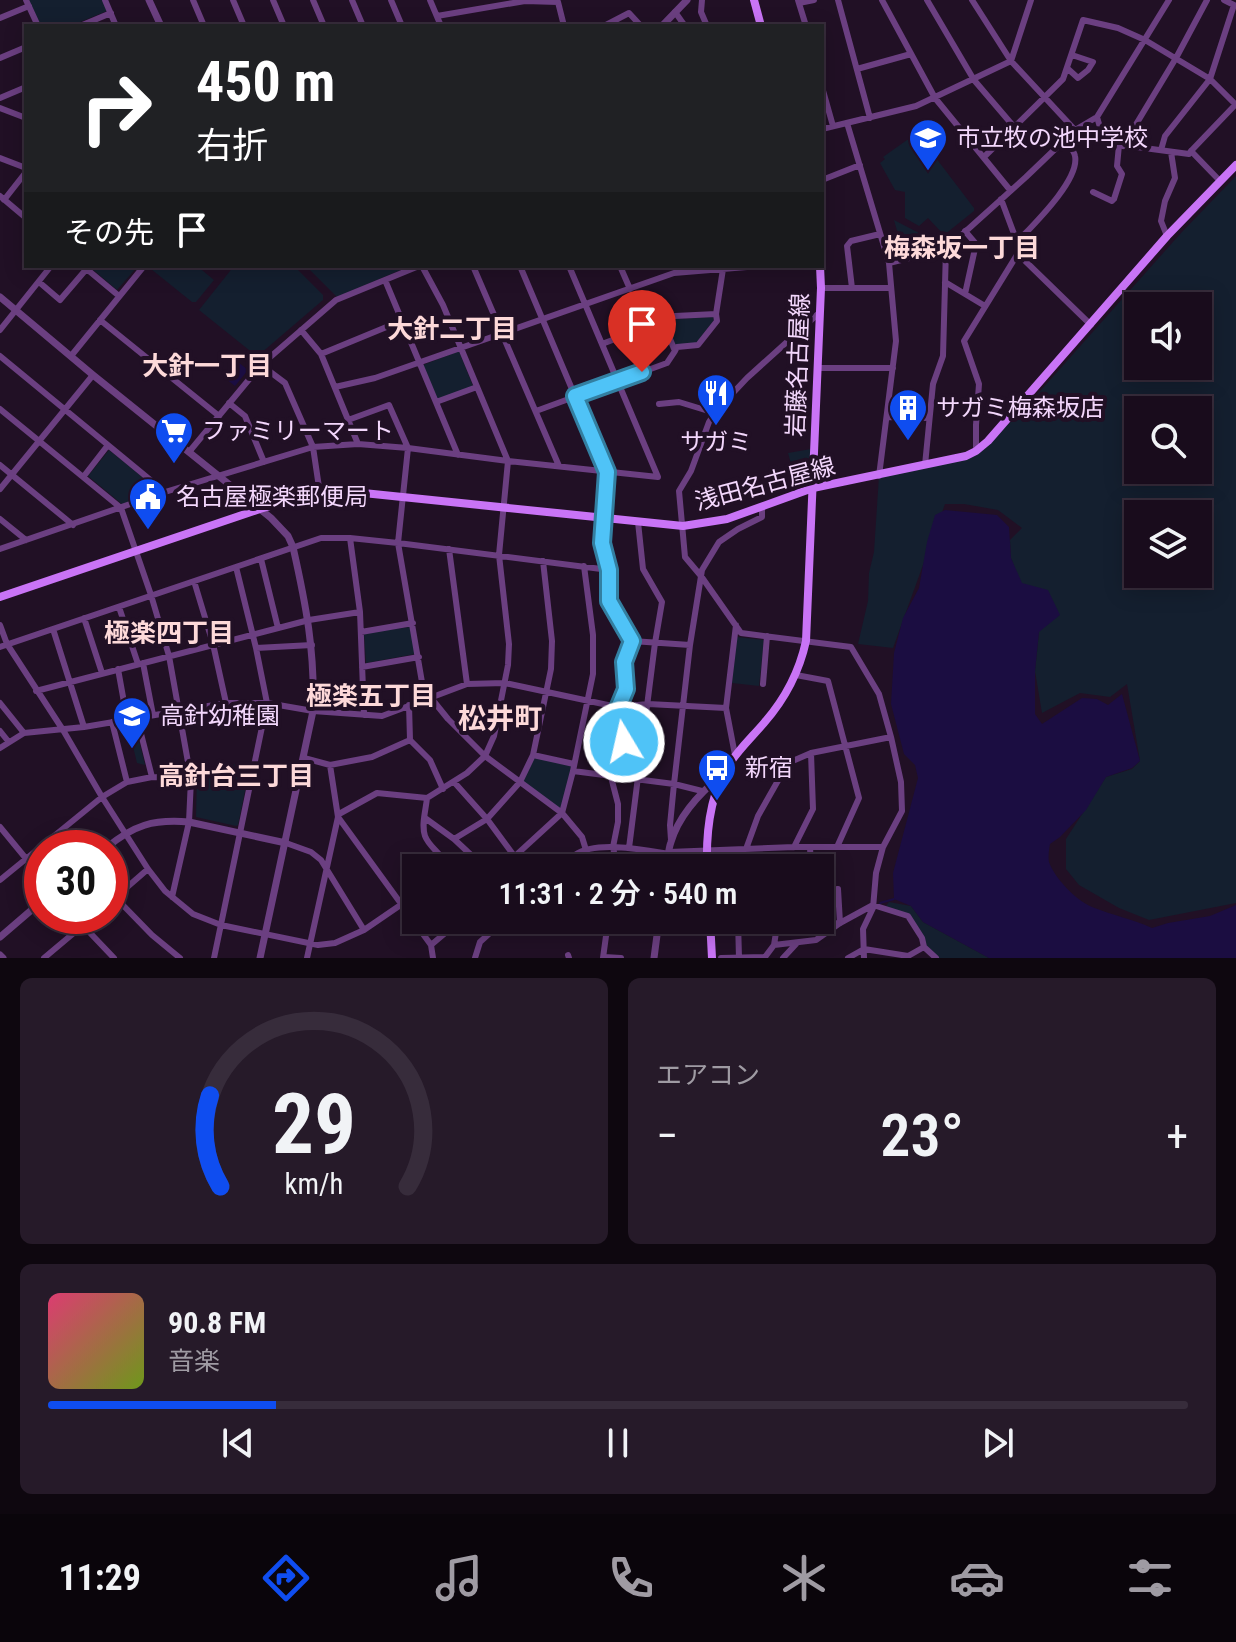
<!DOCTYPE html>
<html lang="ja">
<head>
<meta charset="utf-8">
<style>
	:root { --surface:#190c1c; --page:#261a29; --text:#f1f3f6; --muted:#9f9ba3; --line:#372c3b; --accent:#0f4df0 }
	body { margin:0; font-family:"Roboto Condensed","Noto Sans JP",sans-serif; background:var(--page); color:var(--text); height:100vh; display:flex; flex-direction:column; font-size:30px; white-space:nowrap }
	* { box-sizing:border-box; margin:0 }
	p { font-size:26px; color:var(--muted) }
	.icon { flex:none; width:44px; height:44px; fill:none; stroke:currentColor; stroke-width:2; stroke-linecap:round; stroke-linejoin:round }
	.map { position:relative; height:958px; overflow:hidden }
	.sheet { display:flex; flex-direction:column; gap:20px; padding:20px; background:#0e070f; flex:1 }
	.sheet>* { flex:none }
	.banner { position:absolute; left:24px; top:24px; width:800px; height:244px; border-radius:0px; box-shadow:0 4px 20px #0003,0 0 0 2px var(--line); background:#202124; color:#fff; overflow:hidden }
	.buttons { position:absolute; left:1124px; top:292px; display:grid; gap:16px }
	.buttons a { display:grid; place-items:center; width:88px; height:88px; border-radius:0px; background:var(--surface); box-shadow:0 4px 20px #0003,0 0 0 2px var(--line); font-size:40px }
	.speed { position:absolute; left:24px; top:830px; display:flex; gap:16px; font-size:40px; font-weight:700; text-align:center }
	.speed>* { display:grid; place-content:center; width:104px; height:104px; border-radius:50%; background:var(--surface); box-shadow:0 4px 20px #0003,0 0 0 2px var(--line); line-height:1 }
	.speed .limit { border:12px solid #d22; background:#fff; color:#111 }
	.pin { position:absolute; display:grid; place-items:center; width:68px; height:68px; color:#fff; margin:-82px -34px; border-radius:50% 50% 50% 0; rotate:-45deg; box-shadow:0 0 8px #0007 }
	.pin .icon { rotate:45deg }
	.me { position:absolute; width:88px; margin:-44px; rotate:351deg; stroke-linejoin:round; filter:drop-shadow(0 0 6px #0008) }
	.turn { display:flex; align-items:center; gap:28px; height:168px; padding:0 40px; font-size:36px }
	.turn .icon { width:104px; height:104px; stroke-width:2.5 }
	.turn b { display:block; font-size:56px; line-height:68px }
	.then { display:flex; align-items:center; height:76px; padding:0 40px; background:#0003; gap:16px; font-size:30px }
	.big { font-size:60px; font-weight:600; line-height:1.1 }
	.sheet .widget { flex:1; display:flex; flex-direction:column; justify-content:center; gap:12px; min-width:0; padding:0 28px; border-radius:12px; background:var(--page) }
	.sheet .dial { align-items:center; gap:0 }
	.dial svg { height:208px; overflow:visible; fill:none; stroke:var(--line); stroke-width:7; stroke-linecap:round; text-anchor:middle }
	.dial text { fill:var(--text); stroke:none }
	.song { display:flex; align-items:center; gap:24px }
	.cover { width:96px; height:96px; border-radius:12px; background:linear-gradient(135deg,hsl(340 70% 55%),hsl(80 70% 35%)) }
	.played { height:8px; border-radius:4px; background:linear-gradient(90deg,var(--accent) 20%,var(--line) 20%) }
	.keys { display:flex; justify-content:space-around; direction:ltr }
	.heat { display:flex; justify-content:space-between; align-items:center; font-size:44px; direction:ltr }
	.sheet .tiles { flex:1; display:grid; gap:20px; grid-template-columns:1fr 1fr }
	.widget:last-child { grid-column:span 2 }
	.trip { position:absolute; left:402px; top:854px; width:432px; height:80px; border-radius:0px; background:var(--surface); box-shadow:0 4px 20px #0003,0 0 0 2px var(--line); font-weight:600; line-height:80px; text-align:center }
	.menu { display:flex; height:128px; justify-content:space-around; align-items:center; background:#0a050b; color:var(--muted) }
	.menu .icon { width:56px; height:56px }
	.menu .current { color:var(--accent) }
	.menu b { font-size:36px; color:var(--text) }
	.map>svg:first-child { display:block }
	.green { fill:#141f2f; fill-rule:evenodd }
	.water { fill:#1b0d41 }
	.lines { fill:none; stroke-linecap:round; stroke-linejoin:round }
	.stream { stroke:#1b0d41; stroke-width:2 }
	.minor { stroke:#6b3f81; stroke-width:6 }
	.tertiary { stroke:#6b3f81; stroke-width:7 }
	.secondary { stroke:#c974f6; stroke-width:8 }
	.route-casing { stroke:#337fa1; stroke-width:20 }
	.route { stroke:#4fc3f7; stroke-width:14 }
	.labels { text-anchor:middle; stroke-width:8; stroke-linejoin:round; paint-order:stroke }
	.poi-label { font-size:24px; fill:#f3d7fc; stroke:#211025; text-anchor:start }
	.street-label { font-size:24px; fill:#f3d7fc; stroke:#211025 }
	.neighbourhood-label { font-size:26px; font-weight:bold; fill:#fdd9d9; stroke:#211025 }
	.quarter-label { font-size:28px; font-weight:bold; fill:#fdd9d9; stroke:#211025 }
</style>
</head>
<body>
<div class="map">
<svg width="1236" height="958" viewBox="0 0 1236 958">
	<rect width="100%" height="100%" fill="#211025"/>
	<path class="green" d="M29 0H102L107 11 70 26H40Z
		M916 138 923 141 974 208V211L944 235 928 218 919 226 905 218V192L895 190 880 163 885 159 883 157 907 140Z
		M1236 176V903L1149 920 1119 908 1079 885 1066 869V839L1106 777 1132 769 1140 761 1127 684 1110 697 1080 693 1042 713 1035 671 1039 632 1011 558 1010 540 1022 528 998 510 964 504H945L893 648 858 644 868 601 869 573 874 552 879 476 976 451 1017 417 1181 233ZM1138 306H1198V366H1138ZM1138 410H1198V470H1138ZM1138 514H1198V574H1138Z
		M894 220 919 233 927 251 904 256Z
		M92 266H138L117 290 91 268Z
		M153 266H197L214 280 196 302H192L151 269Z
		M234 266H294L323 295V300L260 354H254L199 310Z
		M306 266H410L337 297Z
		M713 317 714 320 696 343 675 345 665 323 675 319Z
		M459 351 473 386 437 400 423 365Z
		M811 449 812 470 794 474 788 453Z
		M109 450 156 488V493L123 505 88 476Z
		M410 627 415 654 366 663 364 633Z
		M737 637 764 640 759 686 732 683Z
		M136 729 145 765 137 763 129 730Z
		M534 756 574 764 561 810 522 781Z
		M246 763 244 779 247 781 238 825 236 826 196 817 197 776H200V773L208 768Z
		M889 902 911 906 923 922 989 958H936L924 947 908 916 886 906Z"/>
	<path class="water" d="M238 362 248 370 235 386 225 378Z
		M945 510 997 515 1009 527 1011 558 1022 583 1048 590 1060 615 1039 632 1035 671V714L1042 724 1082 698 1097 699 1108 705 1122 694 1140 761 1132 768 1106 777 1086 810 1060 837 1050 844C1049 849 1048 857 1049 862 1055 879 1076 900 1092 907 1112 915 1132 919 1152 928L1168 923 1210 916 1236 905V958H989L923 922 911 906 894 899 893 873 918 778 915 765 904 754 891 704 894 653 903 618 919 588 927 542 935 515Z"/>
	<g class="lines">
		<path class="stream" d="M880 903 894 899"/>
		<path class="minor" d="M26 0 38 26
			M105 0 116 26
			M193 0 204 26
			M233 0 244 26
			M273 0 284 26
			M313 0 324 26
			M352 0 363 26
			M391 0 402 26
			M430 0 441 26
			M702 0 701 12 707 26
			M798 0 806 26
			M838 0 870 118
			M882 0 935 98 1010 190
			M927 0 974 80 1015 128
			M972 0 1011 61 1075 130 1097 117 1169 0
			M799 3 814 0
			M675 12 685 26
			M437 16 525 1 558 2 564 26
			M0 18 29 6
			M80 26 111 13
			M604 26 629 13 641 26
			M0 58 26 47
			M1067 68 1078 78 1088 70 1093 62 1072 55
			M857 69 911 54
			M822 87 833 126
			M0 98 26 87
			M0 108 26 118
			M1097 117 1102 134 1107 143 1189 154 1191 151 1220 181
			M847 123 889 263 896 341 879 476
			M822 129 916 106 1011 61 1031 0
			M1123 146 1176 58 1207 0
			M1161 150 1165 136 1210 79 1234 5 1224 0
			M1191 151 1236 104
			M984 157 1063 79 1083 20 1118 28 1145 40 1210 79 1236 105
			M0 158 26 168
			M822 180 860 165
			M1093 192 1112 201 1114 199 1122 174 1117 166 1119 145
			M0 196 26 218
			M4 200 26 172
			M965 231 976 244 965 294
			M1167 236 1161 221 1165 201 1175 178 1171 152
			M1017 242C1033 225 1080 180 1075 156 1074 150 1068 144 1065 139
			M1018 254 1091 325
			M889 263 946 249
			M83 266 119 296
			M473 266 559 466
			M520 266 607 472 602 543 609 570V601L632 641 690 645
			M620 266 630 289
			M385 280 458 455
			M39 282 60 300 89 266
			M945 282 985 306
			M821 288H890
			M852 288 847 246 851 241 880 234
			M819 313 747 378 716 411 709 422 691 471 679 491 685 557 701 576 741 633 851 647 879 694 891 737 901 782 902 811 883 847 876 873 873 908 863 929 864 958
			M100 320 219 416
			M0 330 51 266
			M301 330 321 354 358 444
			M602 344 675 316 716 314 723 269
			M675 351 677 347 698 345 717 321 716 314
			M321 354 401 321
			M0 356 165 492
			M71 356 144 266
			M261 365 285 383 313 447 320 494
			M818 368H893
			M335 387 375 378 674 273 759 266
			M436 402 477 387
			M229 403 245 416 264 462
			M659 404 679 402 715 413
			M0 409 121 508 151 595 169 656 191 779 189 822 172 897
			M536 411 667 363 675 351 662 320
			M887 417 929 418
			M348 420 389 405 408 448 398 543 423 688 448 719 485 756 562 813 582 837 586 850
			M976 451V425L979 384 964 341 1020 250 1001 199
			M189 452 261 365 336 300 419 266
			M0 465 73 525
			M925 465 933 384 943 356 946 249 1026 177 1075 130
			M84 476 108 445
			M0 489 93 375
			M0 519 26 540
			M350 538 360 612 364 715
			M0 549 165 492 313 447 358 444 408 448 508 461 658 477 569 266
			M449 549 467 684
			M261 559 278 628
			M194 581 213 644 226 703
			M119 607 138 664
			M84 618 102 673
			M0 625 7 644 63 730 102 797 148 869 165 891 193 914 221 925 318 945 335 943 364 930 402 904
			M53 629 84 727
			M361 632 413 623
			M0 647 321 538H350L398 543 609 570
			M256 648 312 645
			M143 663 153 715
			M362 667 419 657
			M118 669 127 719
			M796 675 828 681 859 798 837 847
			M763 684 767 636
			M36 691 309 620 360 612
			M0 703 24 733
			M409 705 410 740 430 760 443 789
			M137 718 152 777
			M112 722 127 782
			M0 731 8 741
			M0 748 24 733 84 727 226 703H267L313 711 382 716 467 684 505 683 617 707 648 704 726 708
			M533 755 574 764
			M735 755 726 708 736 625
			M304 758 330 765 372 757 410 740
			M573 771 674 784 702 791
			M454 782 487 819 523 868
			M427 798C426 809 421 825 425 836 430 849 444 854 446 868
			M339 814 377 793 427 798 467 773 485 756 494 736 508 665 509 644 499 555 508 461 443 305 422 266
			M338 817 431 945 433 958
			M425 818 454 839 485 868
			M0 827 42 878
			M454 839 487 819 520 782 533 755 551 669 552 641 543 561
			M671 840 670 825 674 784 690 645 702 570 719 542 738 529 762 517V508
			M286 843 311 852 321 860 364 930
			M794 847 813 809 811 753
			M810 847 811 867
			M629 848 655 643 662 602 643 569 638 522
			M669 852 794 847H883
			M502 868 562 813 573 771 593 674V635L584 566
			M562 868C566 864 570 858 575 855 596 840 645 850 669 854
			M617 868 613 847 618 822V804L611 777 618 753 624 742V730L617 719 616 713 626 689 624 662 632 641
			M744 868 746 849 758 816 788 763 811 753 891 737
			M0 880 102 797 127 782 152 777 191 779
			M115 897 152 935 180 958
			M110 902 148 869
			M74 916 114 958
			M738 920 739 958
			M778 926 840 923 838 889 820 891
			M431 945 450 929 451 920
			M774 945 816 940 840 923 873 905 908 916 922 938 924 947 936 958
			M568 955 569 958
			M604 957 621 958
			M44 958 94 916
			M214 958 267 703 256 648 236 567
			M307 958 338 817 330 765
			M475 958 480 942 491 932 497 920
			M603 958 606 936 611 920
			M721 958 765 957 774 945 778 920
			M783 958 797 943
			M848 958 864 949 908 956 924 947"/>
		<path class="tertiary" d="M149 0 161 26
			M662 26 687 0
			M0 297 93 375 271 518 288 536 293 547C306 605 315 651 313 711L260 958
			M106 848C134 825 153 819 189 822L286 843
			M666 868C668 860 668 850 671 842 679 815 701 792 722 775
			M0 937 42 901
			M0 955 3 958
			M654 958 659 920"/>
		<path class="secondary" d="M754 0 761 26
			M0 597 260 509 300 497 344 491 683 526 727 519 813 488 966 456 976 451 988 441 1167 236 1236 165
			M707 868C706 834 709 796 728 766 738 750 752 737 764 723 785 699 799 673 806 641L821 288 820 266
			M710 920 712 958"/>
	</g>
	<g class="lines">
		<defs>
			<path id="route" d="M624 742V730L617 719 616 713 626 689 624 662 632 641 609 601V570L602 543 607 472 575 396 642 372"/>
		</defs>
		<use href="#route" class="route-casing"/>
		<use href="#route" class="route"/>
	</g>
	<defs>
		<symbol id="school-pin" viewBox="-11 -11 22 30"><path d="M0 17L-7.5 6A9.5 9.5 0 1 1 7.5 6Z" fill="#0f4df0" stroke="#211025"/><path d="M0-5L7-2L0 1L-7-2ZM-4 1L0 2.5L4 1V4Q0 6-4 4Z" fill="#fff"/></symbol>
		<symbol id="restaurant-pin" viewBox="-11 -11 22 30"><path d="M0 17L-7.5 6A9.5 9.5 0 1 1 7.5 6Z" fill="#0f4df0" stroke="#211025"/><path d="M-5-6h1v4h1v-4h1v4h1v-4h1v5L-1.5 .5V6h-2V.5L-5-1ZM5-6V6H3V1.5H1.5Q1.5-4 5-6Z" fill="#fff"/></symbol>
		<symbol id="building-pin" viewBox="-11 -11 22 30"><path d="M0 17L-7.5 6A9.5 9.5 0 1 1 7.5 6Z" fill="#0f4df0" stroke="#211025"/><path d="M-4-6H4V6H1V3H-1V6H-4ZM-2.5-4.3h1.7v1.8h-1.7ZM.8-4.3h1.7v1.8H.8ZM-2.5-1h1.7V.8h-1.7ZM.8-1h1.7V.8H.8Z" fill="#fff"/></symbol>
		<symbol id="supermarket-pin" viewBox="-11 -11 22 30"><path d="M0 17L-7.5 6A9.5 9.5 0 1 1 7.5 6Z" fill="#0f4df0" stroke="#211025"/><path d="M-6-5.5h2.5l.6 2H6L4.5 2H-2.5L-4.4-4H-6ZM-1.5 3.2a1.3 1.3 0 1 0 .1 0ZM3 3.2a1.3 1.3 0 1 0 .1 0Z" fill="#fff"/></symbol>
		<symbol id="civic-pin" viewBox="-11 -11 22 30"><path d="M0 17L-7.5 6A9.5 9.5 0 1 1 7.5 6Z" fill="#0f4df0" stroke="#211025"/><path d="M-.6-6.5H3V-4.5H.6V-3L4-1V1h2V6H-6V1h2V-1L-.6-3ZM-1.2 2.5V6h2.4V2.5Z" fill="#fff"/></symbol>
		<symbol id="bus-pin" viewBox="-11 -11 22 30"><path d="M0 17L-7.5 6A9.5 9.5 0 1 1 7.5 6Z" fill="#0f4df0" stroke="#211025"/><path d="M-5-6H5V4H4V6H2V4H-2V6H-4V4H-5ZM-3.5-4V0h7V-4ZM-3.5 1.2v1.5H-2V1.2ZM2 1.2v1.5H3.5V1.2Z" fill="#fff"/></symbol>
	</defs>
	<g fill-rule="evenodd">
		<use href="#school-pin" x="906" y="116" width="44" height="60"/>
		<use href="#restaurant-pin" x="694" y="371" width="44" height="60"/>
		<use href="#building-pin" x="886" y="386" width="44" height="60"/>
		<use href="#supermarket-pin" x="152" y="409" width="44" height="60"/>
		<use href="#civic-pin" x="126" y="475" width="44" height="60"/>
		<use href="#school-pin" x="110" y="694" width="44" height="60"/>
		<use href="#bus-pin" x="695" y="746" width="44" height="60"/>
	</g>
	<g class="labels">
		<g class="poi-label">
			<text x="956" y="146">市立牧の池中学校</text>
			<text x="936" y="416">サガミ梅森坂店</text>
			<text x="202" y="439">ファミリーマート</text>
			<text x="716" y="450" text-anchor="middle">サガミ</text>
			<text x="176" y="505">名古屋極楽郵便局</text>
			<text x="160" y="724">高針幼稚園</text>
			<text x="745" y="776">新宿</text>
		</g>
		<g class="street-label">
			<text transform="translate(798 365) rotate(-88)" y="8">岩藤名古屋線</text>
			<text transform="translate(765 484) rotate(-15)" y="8">浅田名古屋線</text>
		</g>
		<g class="neighbourhood-label">
			<text x="962" y="257">梅森坂一丁目</text>
			<text x="452" y="338">大針二丁目</text>
			<text x="207" y="375">大針一丁目</text>
			<text x="169" y="642">極楽四丁目</text>
			<text x="371" y="705">極楽五丁目</text>
			<text x="236" y="785">高針台三丁目</text>
		</g>
		<g class="quarter-label">
			<text x="500" y="728">松井町</text>
		</g>
	</g>
</svg>
<div class="buttons">
<a><svg class="icon" aria-label="sound" viewBox="0 0 24 24"><path d="M4 9h4l5-4v14l-5-4H4zM17 9q2 3 0 6"/></svg></a>
<a><svg class="icon" aria-label="search" viewBox="0 0 24 24"><circle cx="10" cy="10" r="6"/><path d="M15 15l6 6"/></svg></a>
<a><svg class="icon" aria-label="layers" viewBox="0 0 24 24"><path d="M12 4l9 5-9 5-9-5zM3 14l9 5 9-5"/></svg></a>
</div>
<div class="speed"><div class="limit">30</div></div>
<div class="pin" style="left:642px;top:372px;background:#d93025"><svg class="icon" aria-label="arrive" viewBox="0 0 24 24"><path d="M6 21V4h12l-3 4 3 4H6"/></svg></div>
<svg class="me" style="left:624px;top:742px" viewBox="-20 -20 40 40"><circle r="17" fill="#4fc3f7" stroke="#fff" stroke-width="3"/><path d="M0-11L8 9 0 5-8 9z" fill="#fff"/></svg>
<div class="trip">11:31 · 2 分 · 540 m</div>
<div class="banner">
<div class="turn"><svg class="icon" aria-label="right" viewBox="0 0 24 24"><path d="M7 20v-9h11M14 6l5 5-5 5"/></svg><div><b>450 m</b>右折</div></div>
<div class="then">その先<svg class="icon" aria-label="arrive" viewBox="0 0 24 24"><path d="M6 21V4h12l-3 4 3 4H6"/></svg></div>
</div>
</div>
<section class="sheet">
<div class="tiles">
<div class="widget dial"><svg viewBox="0 0 100 80">
<path d="M14 69A42 42 0 1 1 86 69"/>
<path d="M14 69A42 42 0 0 1 10 34" stroke="#0f4df0"/>
<text x="50" y="56" font-size="32" font-weight="700">29</text>
<text x="50" y="72" font-size="11">km/h</text>
</svg></div>
<div class="widget"><p>エアコン</p>
<div class="heat"><a>−</a><b class="big">23°</b><a>+</a></div>
</div>
<div class="widget">
<div class="song"><i class="cover"></i><div><b>90.8 FM</b><p>音楽</p></div></div>
<div class="played"></div>
<div class="keys"><svg class="icon" aria-label="previous" viewBox="0 0 24 24"><path d="M18 5L8 12l10 7zM5 5v14"/></svg><svg class="icon" aria-label="pause" viewBox="0 0 24 24"><path d="M8 5v14M16 5v14"/></svg><svg class="icon" aria-label="next" viewBox="0 0 24 24"><path d="M6 5l10 7-10 7zM19 5v14"/></svg></div>
</div>
</div>
</section>
<nav class="menu">
<b>11:29</b>
<svg class="icon current" aria-label="directions" viewBox="0 0 24 24"><path d="M12 3l9 9-9 9-9-9zM9 14v-3h6M13 9l2 2-2 2"/></svg>
<svg class="icon" aria-label="music" viewBox="0 0 24 24"><path d="M9 18V5l10-2v13"/><circle cx="6" cy="18" r="3"/><circle cx="16" cy="16" r="3"/></svg>
<svg class="icon" aria-label="phone" viewBox="0 0 24 24"><path d="M5 4h4l2 5-3 2q2 4 5 5l2-3 5 2v4C11 20 4 13 5 4z"/></svg>
<svg class="icon" aria-label="climate" viewBox="0 0 24 24"><path d="M12 3v18M4 7l16 10M4 17L20 7"/></svg>
<svg class="icon" aria-label="car" viewBox="0 0 24 24"><path d="M5 17H2v-5l4-1 3-4h7l3 4 3 1v5h-3M9 17h6M6 11h13"/><circle cx="7" cy="17" r="2"/><circle cx="17" cy="17" r="2"/></svg>
<svg class="icon" aria-label="filters" viewBox="0 0 24 24"><path d="M4 7h16M4 17h16"/><circle cx="9" cy="7" r="2"/><circle cx="15" cy="17" r="2"/></svg>
</nav>
</body>
</html>
